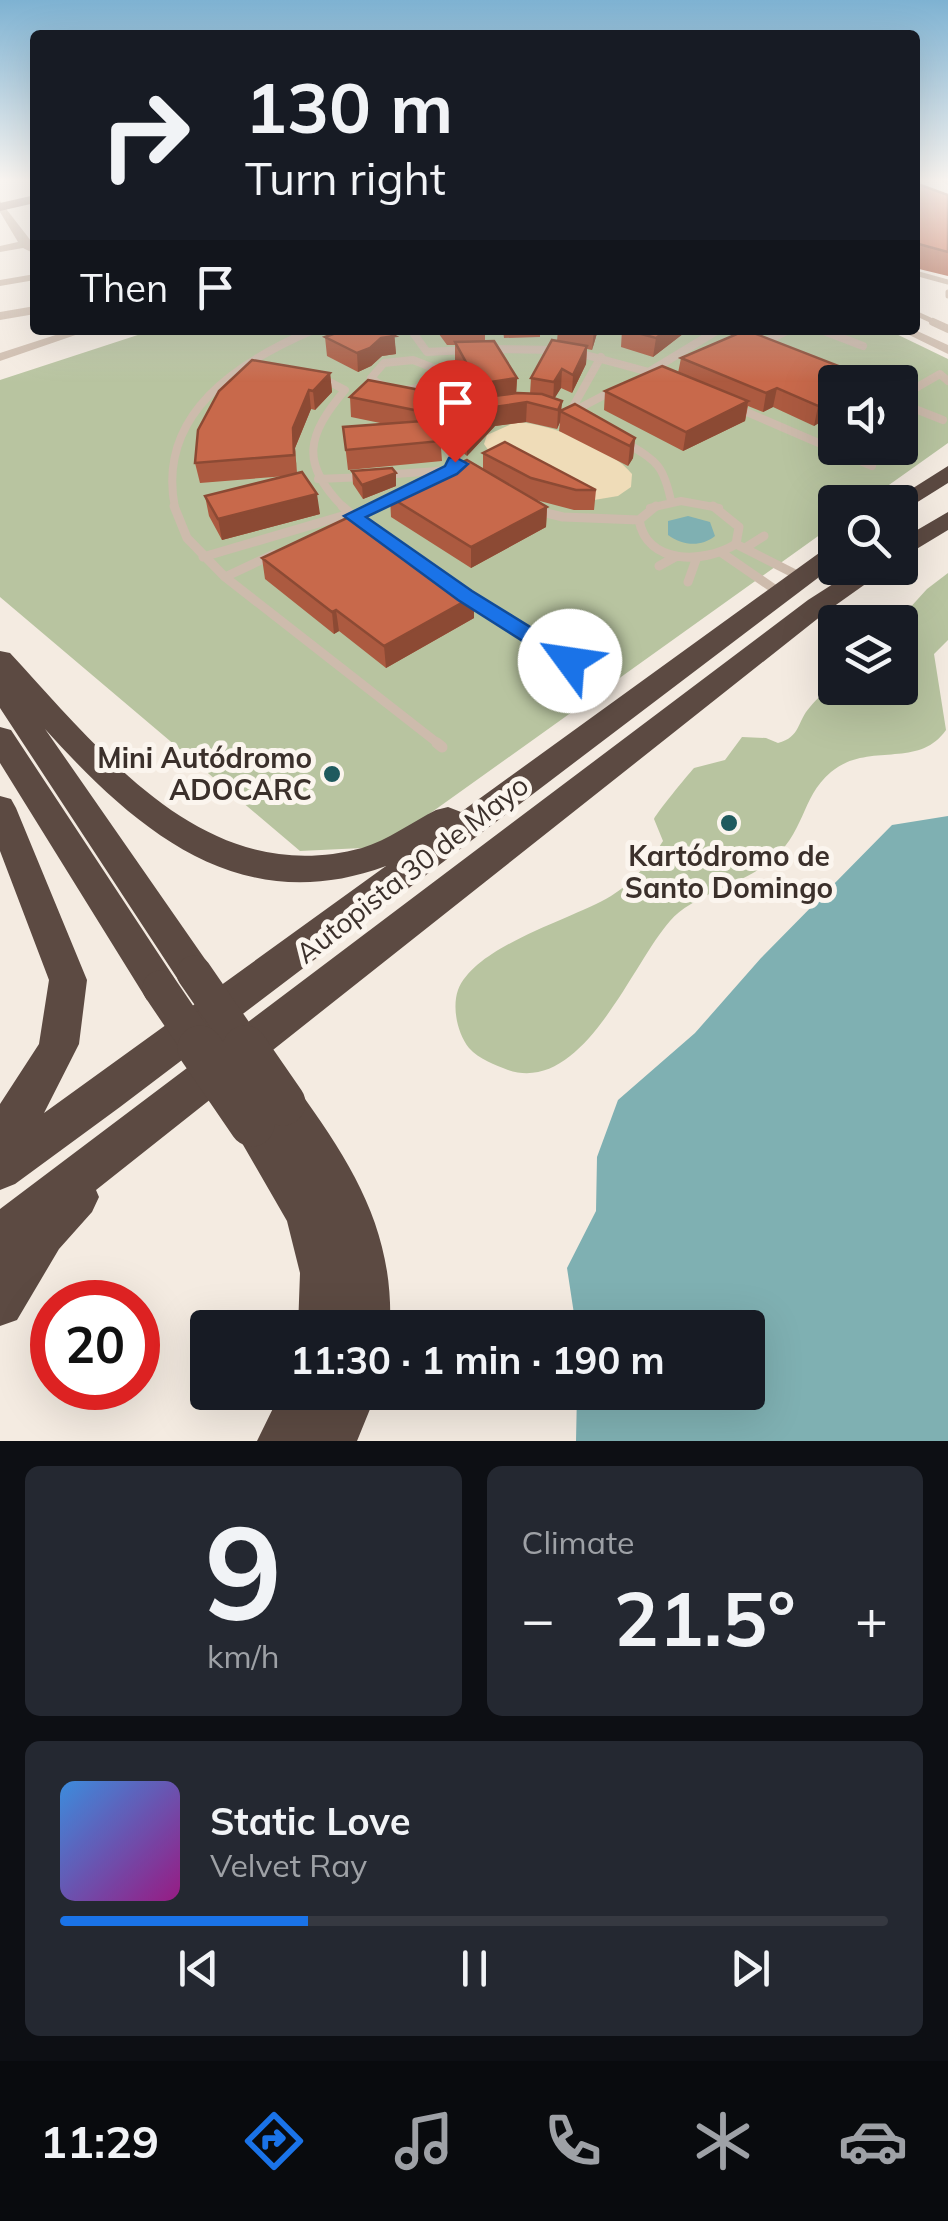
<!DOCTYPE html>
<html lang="en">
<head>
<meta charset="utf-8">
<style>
	:root { --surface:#171b24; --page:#242831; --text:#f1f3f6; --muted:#9ea1a6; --line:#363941; --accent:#1a73e8 }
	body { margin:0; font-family:Mulish,sans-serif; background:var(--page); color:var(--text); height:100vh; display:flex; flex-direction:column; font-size:38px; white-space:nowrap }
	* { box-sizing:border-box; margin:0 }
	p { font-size:32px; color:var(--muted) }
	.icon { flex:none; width:55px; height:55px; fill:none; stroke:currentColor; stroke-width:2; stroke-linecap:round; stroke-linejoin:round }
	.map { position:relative; height:1441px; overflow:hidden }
	.side { display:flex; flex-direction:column; gap:25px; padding:25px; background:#0d0f14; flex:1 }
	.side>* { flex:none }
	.guide { position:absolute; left:30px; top:30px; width:890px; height:305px; border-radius:10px; box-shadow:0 10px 40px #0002; background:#171b24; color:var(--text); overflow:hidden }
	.controls { position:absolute; left:818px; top:365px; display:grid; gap:20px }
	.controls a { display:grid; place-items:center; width:100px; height:100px; border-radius:10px; background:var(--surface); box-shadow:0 10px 40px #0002; font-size:50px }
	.speed { position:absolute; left:30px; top:1280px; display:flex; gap:20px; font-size:50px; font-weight:700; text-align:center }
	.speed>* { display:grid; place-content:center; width:130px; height:130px; border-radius:50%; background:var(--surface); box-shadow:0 10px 40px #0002; line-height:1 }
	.speed .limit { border:15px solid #d22; background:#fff; color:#111 }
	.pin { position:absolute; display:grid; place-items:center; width:85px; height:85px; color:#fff; margin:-102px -42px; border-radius:50% 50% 50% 0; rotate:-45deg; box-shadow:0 0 10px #0007 }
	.pin .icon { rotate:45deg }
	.me { position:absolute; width:110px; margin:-55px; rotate:301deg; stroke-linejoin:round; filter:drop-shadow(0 0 8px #0008) }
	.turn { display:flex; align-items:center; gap:35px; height:210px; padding:0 50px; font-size:45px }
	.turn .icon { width:130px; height:130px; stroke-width:2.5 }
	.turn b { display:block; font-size:70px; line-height:85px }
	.then { display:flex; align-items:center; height:95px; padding:0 50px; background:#0003; gap:20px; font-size:38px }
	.big { font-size:75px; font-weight:700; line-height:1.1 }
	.side .card { flex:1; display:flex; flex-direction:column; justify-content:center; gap:15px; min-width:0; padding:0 35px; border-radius:15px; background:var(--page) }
	.side .dial { align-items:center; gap:0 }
	.dial b { font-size:130px; line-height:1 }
	.song { display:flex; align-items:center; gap:30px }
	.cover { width:120px; height:120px; border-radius:15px; background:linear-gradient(135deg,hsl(210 70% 55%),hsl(310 70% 35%)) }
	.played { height:10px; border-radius:5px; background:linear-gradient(90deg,var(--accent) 30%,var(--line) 30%) }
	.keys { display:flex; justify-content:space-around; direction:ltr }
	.heat { display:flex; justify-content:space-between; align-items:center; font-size:55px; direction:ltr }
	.side .tiles { flex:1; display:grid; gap:25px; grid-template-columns:1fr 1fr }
	.card:last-child { grid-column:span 2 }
	.trip { position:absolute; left:190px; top:1310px; width:575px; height:100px; border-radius:10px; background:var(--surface); box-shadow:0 10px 40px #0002; font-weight:700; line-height:100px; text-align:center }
	.tab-bar { display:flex; height:160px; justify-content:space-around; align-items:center; background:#090b0e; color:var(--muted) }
	.tab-bar .icon { width:70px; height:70px }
	.tab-bar .selected { color:var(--accent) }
	.tab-bar b { font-size:45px; color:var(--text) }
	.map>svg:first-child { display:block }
	.green { fill:#b8c4a0; fill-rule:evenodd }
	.sand { fill:#efdcb8 }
	.water { fill:#7fb0b2 }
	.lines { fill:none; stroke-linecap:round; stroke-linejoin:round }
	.lane-far3 { stroke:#cdbbac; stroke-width:5 }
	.lane-far2 { stroke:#cdbbac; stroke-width:8 }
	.lane-far1 { stroke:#cdbbac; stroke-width:9 }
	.lane { stroke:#cdbbac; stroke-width:11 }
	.street { fill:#cdbbac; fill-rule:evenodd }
	.secondary { fill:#a18a7d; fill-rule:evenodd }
	.highway { fill:#5c4a42; fill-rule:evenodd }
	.highway-bridge-far1 { stroke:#5c4a42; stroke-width:35 }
	.highway-bridge { stroke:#5c4a42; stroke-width:45 }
	.wall { fill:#ac5a40 }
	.shaded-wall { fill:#8c4a34 }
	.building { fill:#c8694b; stroke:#8c4a34; stroke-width:2.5 }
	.route { fill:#1a73e8; stroke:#114b97; stroke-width:2.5 }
	.poi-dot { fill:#1f5a5e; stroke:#fbf5ee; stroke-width:4 }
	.labels { text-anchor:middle; stroke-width:10; stroke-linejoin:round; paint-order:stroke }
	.poi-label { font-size:28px; font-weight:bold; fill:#3b302b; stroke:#fbf5ee; text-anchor:end }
	.street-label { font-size:28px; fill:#3b302b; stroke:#fbf5ee }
</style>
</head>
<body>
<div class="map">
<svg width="948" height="1441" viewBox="0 0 948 1441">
	<rect width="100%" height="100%" fill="#f4ebe1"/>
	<path class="green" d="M153 330H888L948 359V443L865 502H835V524L383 847 300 851 0 597V380ZM835 382H900V448H835Z
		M948 573V640L934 654 946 730C918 770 868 741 831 772 800 798 806 834 768 863 739 886 694 894 670 921 631 965 583 1095 508 1070 495 1065 479 1059 469 1048 457 1033 452 1007 458 990 476 945 571 920 611 896 632 883 650 862 663 841L654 819C657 812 687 776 694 768L725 760 742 737 766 738 778 743C801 737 797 721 810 707 817 698 827 691 835 683V688H900V622H897L927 589Z"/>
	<path class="sand" d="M516 422C549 423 611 448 632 474L631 487 618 496 594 500 491 454 484 444 487 435Z"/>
	<path class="water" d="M688 516 710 522 715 536C700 548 682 545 668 535V521Z
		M948 816V1441H576L577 1393 748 1392V1328L576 1327 567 1268 596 1211 597 1157 618 1100 695 1033 761 958 892 825Z"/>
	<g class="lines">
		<path class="lane-far3" d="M915 273 948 282
			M948 292V296
			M915 313 939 324"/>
		<path class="lane-far2" d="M933 322 948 329
			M411 330 427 352 468 350
			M821 330 863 346
			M758 345 789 330
			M485 349 558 350
			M575 352 660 375
			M413 360 436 369 437 378C416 393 392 395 371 378L384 363Z
			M647 373 718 330
			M320 377 345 390C307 435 299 463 344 508
			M900 397 940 374 948 381
			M900 403 943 420
			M735 407 872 466
			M570 412 601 357
			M572 412 614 390
			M465 416 453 424 444 442 451 457 467 470
			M623 441C656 461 663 463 671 501
			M820 443 835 434
			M382 475 451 470
			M318 479 366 477
			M175 508C156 414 238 362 313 330
			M370 508 400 494
			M650 508 681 501 719 508"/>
		<path class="lane-far1" d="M174 506 187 538 225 577 440 745
			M342 506 376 535 444 580
			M656 506 639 520C647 565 704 564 736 544L739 527 713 506
			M538 511 563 517 639 520
			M348 519 375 506
			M736 544 801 577
			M745 548 764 536
			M722 553 780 593
			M203 557 349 514
			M659 566 677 556
			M225 577 274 554
			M688 582 697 557
			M466 596 570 661"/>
		<path class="lane" d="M437 743 442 747"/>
		<path class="street" d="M939 180H948V185Z
			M0 201 35 246V254L23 248 0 252V246L18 242 0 212Z
			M35 274V280L0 286V280Z
			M35 306V314L0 320V312Z
			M71 330H90L0 361V353Z
			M899 330H915L948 345V354Z"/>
		<path class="secondary" d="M35 195V203L0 211V203Z"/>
		<path class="highway" d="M948 466V483L900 513V502H891Z
			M948 512V530L900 559V540Z
			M835 545V565L120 1107 15 1184 0 1190V1104L39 1044 49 980 0 851V796L11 799 16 808 87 980 79 1044 44 1113 386 866C240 920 137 831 45 729L207 962 213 973 207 984 194 989 181 984 0 708V651L10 653C103 753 206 890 362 848 388 840 412 822 436 810L448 807 461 812 826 548Z
			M858 568H888L826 612 96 1190 99 1197 92 1212 59 1249 17 1320 0 1326V1209L808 600Z
			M0 727 11 730 173 976 179 988 173 1000 160 1004 147 1000 0 763Z
			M283 1083 298 1089C353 1166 394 1230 390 1328H298L300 1273 287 1221 231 1124 237 1110 252 1104 265 1109 262 1103 268 1089Z
			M281 1392H377L357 1441H257Z"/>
		<path class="highway-bridge-far1" d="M194 973 247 1050
			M160 988 202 1050"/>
		<path class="highway-bridge" d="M200 1048 252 1124
			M245 1048 283 1103"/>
	</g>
	<path class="wall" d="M915 183 948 195V276L915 268Z
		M436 330H485V341L517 378 516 393 530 394 531 378 557 341 558 330H598L592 350 587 349 586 364 572 393 561 388 554 398 562 401 561 411 635 438 633 458 628 466 559 431 560 422 557 429 526 422 495 426 467 456 457 448 454 434V415L478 403 455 360V345H447Z
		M503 330H540V337L504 338Z
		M622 330H688L653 357 621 347Z
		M394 336 396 354 382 356 371 366 358 372 327 356 325 337Z
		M681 358 872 379 814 426 773 407 763 412 748 406 745 421 683 451 604 410 605 391 678 373Z
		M330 373 332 392 315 410 311 409 295 448 297 473 320 514 222 540 209 516 205 496 286 476 200 483 195 463Z
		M451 396V415L440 434 442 461 348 470 343 427 385 424 351 417 350 397Z
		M483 453 596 490 594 510H574L536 500 547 507 546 527 471 568 391 517 390 497 483 469Z
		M352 471 396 473V486L363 499 353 484Z
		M262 558 474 618 386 668 339 631 334 634 265 579Z"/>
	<path class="shaded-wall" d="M387 330H394L396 354 382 356 371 366 358 372 357 353Z
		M594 330H598L592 350Z
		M667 330H688L653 357 656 338Z
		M587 346 586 364 572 393 573 375Z
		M562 369 561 388 553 401 554 382Z
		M330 373 332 392 315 410 313 391Z
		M517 378 516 397H486V402L478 403V384Z
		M777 388 773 407 763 412 766 393Z
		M309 390 311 409 295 448 297 475 293 428Z
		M451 396V415L439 435V415Z
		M835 398V414L814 426 818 406Z
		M562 401 560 422 557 429 558 410Z
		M748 401 745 421 683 451 686 432Z
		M527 402 526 422 495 426 467 456V436L495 407Z
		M635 438 633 458 628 466 630 446Z
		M396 473V486L363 499 362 485Z
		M317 494 320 514 222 540 218 519Z
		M547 507 546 527 471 568V547Z
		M474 596V618L386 668 384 646Z
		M336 610 339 631 334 634 332 612Z"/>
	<path class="building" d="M915 183 948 195V252L915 243Z
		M344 330H387L384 331 395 336 381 338 370 348 357 353 325 337Z
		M626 330H667L656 338Z
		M746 330 872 379 865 382H835V398L818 406 777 388 766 393 681 358Z
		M552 340 587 346 573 375 562 369 554 382 531 378Z
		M494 341 517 378 478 384 455 342Z
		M252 360 330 373 313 391 309 390 293 428 294 455 195 463 198 430 219 391Z
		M662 366 748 401 686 432 605 391Z
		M368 380 451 396 439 415 350 397Z
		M517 393 542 394 562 401 558 410 527 402 495 407 467 436 457 429 454 415 469 402 490 403 486 397Z
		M575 404 635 438 630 446 560 411Z
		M436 420 441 441 346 450 343 427Z
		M505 442 596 490H576L531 478 483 453Z
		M467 460 547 507 471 547 390 497Z
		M392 468 396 473 362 485 352 471Z
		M302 472 317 494 218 519 205 496Z
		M349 517 435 576 439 573 474 596 384 646 336 610 332 612 262 558Z"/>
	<linearGradient id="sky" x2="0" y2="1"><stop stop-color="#7eb2d2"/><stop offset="0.47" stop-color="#faf6f2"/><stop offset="1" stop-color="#faf6f2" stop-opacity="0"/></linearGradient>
	<rect width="948" height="382" fill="url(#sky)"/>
	<path class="route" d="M455 457 468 464 457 474 366 517 472 591 577 656 580 661 577 666H562L458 600 344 516 445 466 449 458Z"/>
	<g class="poi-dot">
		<circle cx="332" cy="774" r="10"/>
		<circle cx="729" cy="823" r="10"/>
	</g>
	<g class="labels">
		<g class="poi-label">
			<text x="312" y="768">Mini Autódromo<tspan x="312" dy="32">ADOCARC</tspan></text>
			<text x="729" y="866" text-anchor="middle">Kartódromo de<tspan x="729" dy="32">Santo Domingo</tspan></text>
		</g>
		<g class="street-label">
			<text transform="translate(412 869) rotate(-38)" y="10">Autopista 30 de Mayo</text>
		</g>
	</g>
</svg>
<div class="controls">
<a><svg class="icon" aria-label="sound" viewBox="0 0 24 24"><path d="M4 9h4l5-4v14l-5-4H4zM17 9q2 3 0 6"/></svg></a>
<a><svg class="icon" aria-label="search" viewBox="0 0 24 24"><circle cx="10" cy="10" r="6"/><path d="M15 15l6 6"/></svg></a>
<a><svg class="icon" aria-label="layers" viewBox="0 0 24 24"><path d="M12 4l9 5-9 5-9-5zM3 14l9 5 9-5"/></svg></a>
</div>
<div class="speed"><div class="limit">20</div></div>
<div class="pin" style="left:455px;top:462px;background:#d93025"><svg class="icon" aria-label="arrive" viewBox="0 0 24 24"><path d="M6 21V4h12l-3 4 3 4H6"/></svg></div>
<svg class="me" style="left:570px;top:661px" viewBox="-20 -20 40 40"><circle r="19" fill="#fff"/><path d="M0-13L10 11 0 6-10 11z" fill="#1a73e8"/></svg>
<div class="trip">11:30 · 1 min · 190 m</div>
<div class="guide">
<div class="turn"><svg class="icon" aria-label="right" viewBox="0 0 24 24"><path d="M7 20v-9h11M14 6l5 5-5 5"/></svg><div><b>130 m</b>Turn right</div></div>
<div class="then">Then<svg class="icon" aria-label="arrive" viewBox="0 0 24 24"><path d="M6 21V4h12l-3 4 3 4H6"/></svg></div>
</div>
</div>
<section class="side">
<div class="tiles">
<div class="card dial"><b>9</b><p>km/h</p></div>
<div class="card"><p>Climate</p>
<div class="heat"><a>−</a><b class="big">21.5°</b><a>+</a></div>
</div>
<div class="card">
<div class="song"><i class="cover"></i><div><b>Static Love</b><p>Velvet Ray</p></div></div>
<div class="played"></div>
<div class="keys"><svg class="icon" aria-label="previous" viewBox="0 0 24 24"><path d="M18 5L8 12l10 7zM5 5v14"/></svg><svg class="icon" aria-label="pause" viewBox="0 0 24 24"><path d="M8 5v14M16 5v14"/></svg><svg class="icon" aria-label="next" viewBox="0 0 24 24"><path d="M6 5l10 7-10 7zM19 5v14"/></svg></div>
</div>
</div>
</section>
<nav class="tab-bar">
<b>11:29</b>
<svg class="icon selected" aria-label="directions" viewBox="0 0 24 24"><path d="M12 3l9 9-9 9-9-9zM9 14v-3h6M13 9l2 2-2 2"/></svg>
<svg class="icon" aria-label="music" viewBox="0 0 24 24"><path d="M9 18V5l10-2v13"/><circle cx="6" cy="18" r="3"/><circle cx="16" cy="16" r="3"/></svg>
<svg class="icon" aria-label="phone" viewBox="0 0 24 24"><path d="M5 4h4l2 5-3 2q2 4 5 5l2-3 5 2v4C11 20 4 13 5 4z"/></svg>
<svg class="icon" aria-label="climate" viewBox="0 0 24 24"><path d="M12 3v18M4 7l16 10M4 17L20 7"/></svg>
<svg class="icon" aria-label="car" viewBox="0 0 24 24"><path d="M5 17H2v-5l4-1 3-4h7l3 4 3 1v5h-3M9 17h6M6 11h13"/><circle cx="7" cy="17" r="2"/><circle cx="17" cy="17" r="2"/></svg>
</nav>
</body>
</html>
